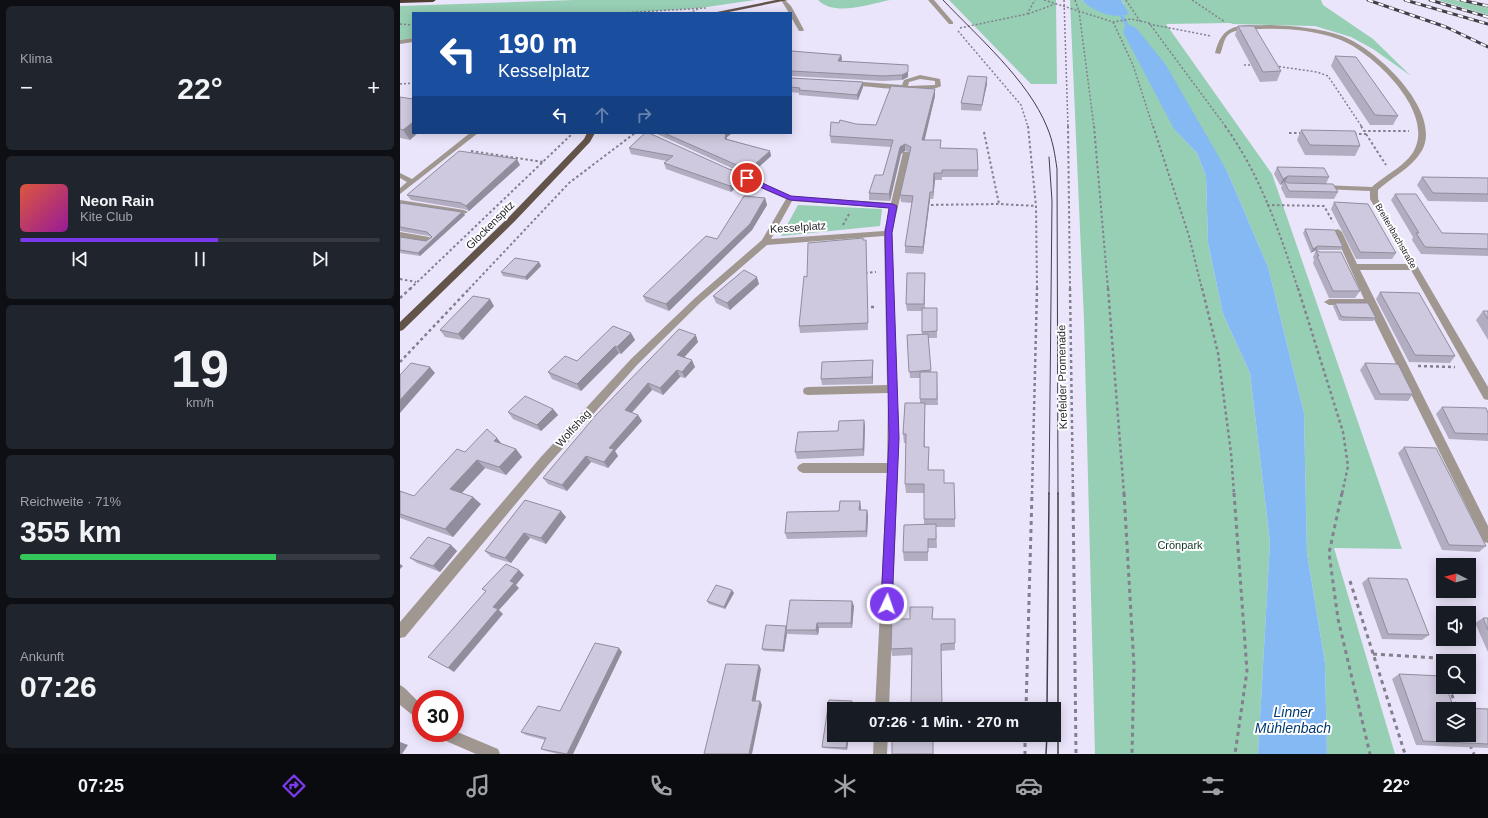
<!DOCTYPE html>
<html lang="de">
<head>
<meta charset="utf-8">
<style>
	:root { --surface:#171b24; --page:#20242c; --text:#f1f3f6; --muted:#9ea1a6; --line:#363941; --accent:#7c3aed }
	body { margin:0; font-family:Helvetica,sans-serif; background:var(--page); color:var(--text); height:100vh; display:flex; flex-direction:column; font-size:15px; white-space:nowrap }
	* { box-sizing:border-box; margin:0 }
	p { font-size:13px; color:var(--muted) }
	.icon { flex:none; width:22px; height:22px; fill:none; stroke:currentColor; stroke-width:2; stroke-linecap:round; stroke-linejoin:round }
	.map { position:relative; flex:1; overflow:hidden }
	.panel { display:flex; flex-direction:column; gap:6px; padding:6px; background:#0d0f14; width:400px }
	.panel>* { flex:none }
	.banner { position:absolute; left:12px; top:12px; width:380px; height:122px; border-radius:0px; box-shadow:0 2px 10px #0003; background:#1a4fa0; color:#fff; overflow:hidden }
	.needle { width:26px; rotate:276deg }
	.tools { position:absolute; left:1036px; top:558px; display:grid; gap:8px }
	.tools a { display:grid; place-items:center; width:40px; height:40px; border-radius:0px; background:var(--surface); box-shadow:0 2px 10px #0003; font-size:20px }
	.speed { position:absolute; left:12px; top:690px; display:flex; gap:8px; font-size:20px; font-weight:700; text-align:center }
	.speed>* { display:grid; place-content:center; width:52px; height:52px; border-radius:50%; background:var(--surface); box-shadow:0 2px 10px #0003; line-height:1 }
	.speed .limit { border:6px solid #d22; background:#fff; color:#111 }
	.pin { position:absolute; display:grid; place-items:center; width:34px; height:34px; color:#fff; margin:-17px; border:2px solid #fff; border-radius:50%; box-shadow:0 1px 4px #0007 }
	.me { position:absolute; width:44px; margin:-22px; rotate:3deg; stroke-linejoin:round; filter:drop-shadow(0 0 3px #0008) }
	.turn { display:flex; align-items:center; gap:14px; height:84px; padding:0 20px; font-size:18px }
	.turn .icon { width:52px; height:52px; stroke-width:2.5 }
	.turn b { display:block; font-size:28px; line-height:34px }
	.lanes { display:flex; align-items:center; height:38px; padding:0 20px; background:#0003; justify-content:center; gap:20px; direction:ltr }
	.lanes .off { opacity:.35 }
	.big { font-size:30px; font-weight:700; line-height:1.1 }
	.panel .tile { flex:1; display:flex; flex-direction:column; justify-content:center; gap:6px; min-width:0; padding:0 14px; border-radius:6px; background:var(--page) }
	.panel .dial { align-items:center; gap:0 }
	.dial b { font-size:52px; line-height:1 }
	.song { display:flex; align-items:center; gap:12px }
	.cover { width:48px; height:48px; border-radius:6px; background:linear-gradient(135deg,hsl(10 70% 55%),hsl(300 70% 35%)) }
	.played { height:4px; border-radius:2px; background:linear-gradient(90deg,var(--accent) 55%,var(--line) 55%) }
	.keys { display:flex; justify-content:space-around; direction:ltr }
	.heat { display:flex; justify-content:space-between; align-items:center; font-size:22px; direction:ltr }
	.charge { height:6px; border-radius:3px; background:linear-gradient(90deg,#34c759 71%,var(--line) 0) }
	.trip { position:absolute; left:427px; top:702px; width:234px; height:40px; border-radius:0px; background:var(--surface); box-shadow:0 2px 10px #0003; font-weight:700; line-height:40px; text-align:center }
	.menu { display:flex; height:64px; justify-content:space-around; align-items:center; background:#090b0e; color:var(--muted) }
	.menu .icon { width:28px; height:28px }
	.menu .active { color:var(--accent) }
	.menu b { font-size:18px; color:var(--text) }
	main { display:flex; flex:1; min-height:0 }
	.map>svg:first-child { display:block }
	.green { fill:#97cfb4 }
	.water { fill:#85b9f4 }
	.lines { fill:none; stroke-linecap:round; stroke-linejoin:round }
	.stream { stroke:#85b9f4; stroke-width:3.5 }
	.path-far3 { stroke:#837f8e; stroke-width:1.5; stroke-dasharray:2 2; stroke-linecap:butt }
	.path-far2 { stroke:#837f8e; stroke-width:2; stroke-dasharray:2.5 2.5; stroke-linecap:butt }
	.path-far1 { stroke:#837f8e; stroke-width:2.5; stroke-dasharray:3 3; stroke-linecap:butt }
	.path { stroke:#837f8e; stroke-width:3; stroke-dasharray:4 4; stroke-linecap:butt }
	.minor { fill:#a09791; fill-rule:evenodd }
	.major { fill:#63544a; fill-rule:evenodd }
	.highway { fill:#4e3d32; fill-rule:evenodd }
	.tram-far1 { stroke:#403e48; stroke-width:1 }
	.tram { stroke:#403e48; stroke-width:1.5 }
	.rail-casing { stroke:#403e48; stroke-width:3 }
	.rail { stroke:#fff; stroke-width:2; stroke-dasharray:5.5; stroke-linecap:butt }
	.wall { fill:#b2adc0 }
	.shaded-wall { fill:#918d9c }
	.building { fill:#cfc9df; stroke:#918d9c; fill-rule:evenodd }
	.route { fill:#7c3aed; stroke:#51269a }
	.labels { text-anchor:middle; stroke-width:4; stroke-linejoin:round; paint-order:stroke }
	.far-street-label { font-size:9px; fill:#211f27; stroke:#fff }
	.street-label { font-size:11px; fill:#211f27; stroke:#fff }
	.park-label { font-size:11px; fill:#0f3626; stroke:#fff }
	.near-water-label { font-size:14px; font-style:italic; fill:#013a6f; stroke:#fff }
</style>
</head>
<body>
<main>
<section class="panel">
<div class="tile"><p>Klima</p>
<div class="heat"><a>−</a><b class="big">22°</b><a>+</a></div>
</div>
<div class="tile">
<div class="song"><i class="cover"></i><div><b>Neon Rain</b><p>Kite Club</p></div></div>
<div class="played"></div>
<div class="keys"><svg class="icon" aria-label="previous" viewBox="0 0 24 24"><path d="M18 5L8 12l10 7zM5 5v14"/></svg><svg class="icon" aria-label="pause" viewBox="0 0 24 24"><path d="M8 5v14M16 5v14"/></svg><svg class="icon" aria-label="next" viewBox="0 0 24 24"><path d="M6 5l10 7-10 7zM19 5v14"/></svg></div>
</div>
<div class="tile dial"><b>19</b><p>km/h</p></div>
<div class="tile"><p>Reichweite · 71%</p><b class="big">355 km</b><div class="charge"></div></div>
<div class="tile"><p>Ankunft</p><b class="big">07:26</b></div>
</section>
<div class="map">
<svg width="1088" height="754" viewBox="0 0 1088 754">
	<rect width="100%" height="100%" fill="#ebe5fb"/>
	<path class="green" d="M174 0H355L300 8 243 12 13 13V38L0 40V6Z
		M418 0H490C469 4 435 17 418 0Z
		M549 0H656L657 84H631Z
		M670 0H682L686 4H724L721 0H921L923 5 973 39 1011 76 973 49 951 37 915 26 833 24 830 23 766 24 872 174 1002 549 934 548 995 754H927L925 663 907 553 904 413 868 267 827 171 774 129 797 153 806 176 808 243 823 314 850 373 870 542 858 754H695L684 320Z
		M1038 0H1055L1088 8V15Z
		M398 205 482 209 480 226 381 236Z"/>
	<path class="water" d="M682 0H721L729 14C716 20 691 11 682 0Z
		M726 23 736 28 766 65 827 171 868 267 904 413 907 553 925 663 927 754H858L870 542 850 373 823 314 808 243 806 176 797 153 774 129 723 32Z"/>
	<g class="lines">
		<path class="stream" d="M722 17 726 23"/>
		<path class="path-far3" d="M644 0 713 22 731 19 749 23 826 127
			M664 0 668 127
			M675 0 679 11 694 127
			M726 0 740 21
			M792 0 825 22
			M220 13 306 8
			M289 13 298 9
			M628 14 655 4
			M713 22 733 65 753 127
			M0 24 13 25
			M749 24 811 36
			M560 28 627 14 635 0
			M558 31 621 105 628 127
			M844 65H854
			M875 66 917 72 928 76 962 127
			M0 84 13 83"/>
		<path class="path-far2" d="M628 126 636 206 637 289
			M668 126 670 289
			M694 126 708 289
			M753 126 789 236 802 289
			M825 126C860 174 880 233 898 289
			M961 126 964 131H1009
			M584 132 599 204
			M889 133H903
			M954 134H966
			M966 134 986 165
			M71 151 143 162
			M526 205 599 204 636 206
			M867 205 924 206 933 222
			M443 225 449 214
			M465 273 476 272
			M0 279 16 282
			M10 289 173 133
			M69 289 169 183 235 133"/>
		<path class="path-far1" d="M670 288 673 494
			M708 288 724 494
			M802 288 818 353 831 453 834 494
			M898 288 943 432 948 466 942 494
			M0 298 11 288
			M465 307H476
			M0 362 70 288
			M1018 366 1055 367
			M632 494 637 288"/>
		<path class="path" d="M673 493 676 754
			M724 493 734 666 732 754
			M834 493 847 671 835 754
			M942 493 929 553 938 619 970 754
			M950 581 1005 754
			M973 654 1038 658 1043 670
			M1049 687 1057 709
			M626 709 632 493
			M625 735V754
			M1070 745 1074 754"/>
		<path class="minor" d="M381 0H385L391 6 404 30 403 31H399L391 17V13H389Z
			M528 0H534L553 22V24H549Z
			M871 25C895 26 919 28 942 36 975 48 1038 107 1024 146 1016 166 993 176 978 190V199L1088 387V400L1084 399 1011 270H960L1088 526V543L1084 542 967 305H929L924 302 929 299H964L934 232 935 230 938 229 942 232 957 264H1007L970 199V191L922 189 918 187 922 185 972 187C986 174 1010 164 1016 146 1031 107 970 50 938 39 913 30 886 28 860 29 850 30 835 28 828 35 823 40 823 48 820 54L815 53C823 20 842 26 871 25Z
			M13 38V42L0 44V40Z
			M520 75 540 79 541 86C528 95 468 86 450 85L447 83 450 81 502 85 504 80ZM520 79 535 81V85L508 86 509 82Z
			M70 133H78L0 194V188L7 182 0 178V173L12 179Z
			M503 152H509L510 154 492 233 499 438 489 709H475L487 473H403L399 471 397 468 399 465 403 463H487L488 393 408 395 404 394 403 391 404 388 408 387 487 385 484 236 367 245 301 302 237 365 148 465 5 637 0 638V622L140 458 231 359 295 298 362 240 386 199 327 173V169H333L391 196 491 203ZM392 201 490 208 484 231 371 239Z
			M0 200 64 210 68 212 64 214 0 204Z
			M0 232 29 237 33 240 29 243 0 238Z
			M0 685C5 687 15 699 21 704V720L16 718 0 705Z
			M55 731 98 749 100 754H76L39 738 37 733H55Z
			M474 735H488L487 754H473Z"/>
		<path class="major" d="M376 0H388L324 13H312Z
			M187 133H195L190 142 114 222 3 330 0 331V322L108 218 184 139Z"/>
		<path class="highway" d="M0 0H36L33 2 0 3Z"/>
		<path class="tram-far1" d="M543 0C578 37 628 80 647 127 653 141 655 155 657 169L658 494
			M649 157 652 201 649 494"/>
		<path class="tram" d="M658 493V754
			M647 709 649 493
			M646 754 647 735"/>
		<defs>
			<path id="rail" d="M968 0 1046 27 1088 47
				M1005 0 1088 24
				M1030 0 1088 17
				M1061 0 1088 6"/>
		</defs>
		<use href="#rail" class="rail-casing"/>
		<use href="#rail" class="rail"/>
	</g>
	<path class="wall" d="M838 26 881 71 877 81 860 82 835 35Z
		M391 51 441 55 442 59 441 61 508 65V77L502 80 483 81 391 76Z
		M935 56 998 116 993 125H970L931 66Z
		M587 77V84L581 111 561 110V103Z
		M391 78 463 82V87L458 100 399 95V93L391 92Z
		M535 96 524 140 541 148 578 170V177H542V180H535L533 199H530L523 254 505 253V246L512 203 501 202 500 195 510 153 505 151 501 154 490 201 469 200V193L483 175 491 147 431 143 430 136 456 124 476 125Z
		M0 97 10 140 0 138Z
		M901 130 960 146 955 156 905 155 897 140Z
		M245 133 342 175 343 181 331 192 266 169 264 163 267 161 231 154 229 148Z
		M255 133H332L327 137V139L370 151 371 156 349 176Z
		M120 165 69 211 64 209 11 200 7 195Z
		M877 167 929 177 926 184 938 192 934 199 886 198 881 188 882 184 880 185 874 174Z
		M1022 177 1088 178V202L1028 201 1017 185Z
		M995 194 1042 233 1088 234V256L1021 254 1012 240 1013 237 991 200Z
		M365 198 367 205 352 230 269 311 246 302 243 296 317 239Z
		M934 202 996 253 992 259H956L931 209Z
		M0 204 62 212 65 215 20 256 0 253V237L26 241 31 237 29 236 0 231Z
		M905 229 943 247 941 250H916L911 253 903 233Z
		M463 240 466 247 468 330 400 333 399 326 407 277Z
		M916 250 960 291 955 298H929L913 263 914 260 913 257Z
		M139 262 141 266 127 280 103 276 101 272Z
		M525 273V308H537V338H528L531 372H537L538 405H525V447L529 470 544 483 555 519V527H536L537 548H528V561H504L503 552 524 525V493H506L505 484 506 443H504L503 434 520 403V378H510L507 335 522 334V311H507L506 304Z
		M359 284 330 310 316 303 313 296Z
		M980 292 1055 356 1050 363 1009 362 976 299Z
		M935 303 976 318 973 321H943L939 320 933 306Z
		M94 306 63 340 45 337 40 330Z
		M1083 311H1088V340L1076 320Z
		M279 329 298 342 284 357 295 367 285 378 280 377 263 395 252 390 232 413 238 415 242 421 215 451 218 456 208 468 191 462 167 491 148 484 143 478Z
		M231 333 235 340 221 354 219 353 181 391 152 379 148 372 177 361Z
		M473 360V384L422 385 421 379Z
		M965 363 1013 394 1008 401 975 400 960 370Z
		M1042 407 1088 413V441L1049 439 1036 414Z
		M153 409 158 415 141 431 113 419 108 412Z
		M464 420 465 427 464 456 397 459 395 452Z
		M97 438 101 444 116 449 122 457 106 475 85 468 62 493 81 504 53 537 0 518V491L14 496 65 452Z
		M1004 447 1086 546 1079 552 1042 550 998 453Z
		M125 500 166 517 146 544 130 538 111 563 91 557 85 551Z
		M461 507 460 510H467L468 516 467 537 387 539 385 533 439 511Z
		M51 545 57 551 40 572 17 563 10 558Z
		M968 578 1029 635 1022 640 982 639 962 583Z
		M334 593 325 609 309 604 307 601Z
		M454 606 452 628H419L418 635 388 634 387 633 384 652 364 651 362 649 386 626Z
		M1083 618H1088V652L1075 623Z
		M533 619 555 643V650L541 651 512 655 492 656 491 649Z
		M222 652 173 754H158L146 751 141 749 145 740 126 735 121 732 160 711Z
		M999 674 1054 708 1088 709V749V748L1016 745 992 679Z
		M453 703 434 735H449L447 750 423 748 422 747Z"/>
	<path class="shaded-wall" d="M441 55 442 59 439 66 438 61Z
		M508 65V77L502 80V75Z
		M587 77V84L581 111 582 105Z
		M463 82V87L458 100 457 95Z
		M535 89V96L523 147 522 140Z
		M13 122V133H18L10 140 3 130Z
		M326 133H332L327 137 326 144 325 139Z
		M505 144V151L501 154 490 201 489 194 500 147Z
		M370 151 371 156 349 176 348 170Z
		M117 159 120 165 69 211 66 206Z
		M534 173 535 180 533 199V192Z
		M342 175 343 181 331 192 330 186Z
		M888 176 885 182 884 181 882 184 880 185 883 179Z
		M530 192V199L523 254V247Z
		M365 198 367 205 352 230 269 311 266 304Z
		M62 212 65 215 20 256 18 253Z
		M466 240V247L468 330V323Z
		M918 246 916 250 911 253 913 249Z
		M139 262 141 266 127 280 125 277Z
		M357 277 359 284 330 310 327 303Z
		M90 299 94 306 63 340 58 334Z
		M231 333 235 340 221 354 217 347Z
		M296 335 298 342 280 362 277 355Z
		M215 346 219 353 181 391 177 384Z
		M292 360 295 367 285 378 282 372Z
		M473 360V384L472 377Z
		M30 367 35 373 0 413V400Z
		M277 370 280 377 263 395 260 388Z
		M248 383 252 390 228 416 225 410Z
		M153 409 158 415 141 431 137 425Z
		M238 415 242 421 215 451 218 456 208 468 204 462 209 448Z
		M464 420 465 427 464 456 463 449Z
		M97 438 104 447 94 441Z
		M116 449 122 457 106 475 99 467Z
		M186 456 191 462 167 491 162 485Z
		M77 460 85 468 58 497 50 489Z
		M73 497 81 504 53 537 45 529Z
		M460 501 461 507 460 516 459 510Z
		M467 510 468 516 467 537 466 531Z
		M161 511 166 517 146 544 141 538Z
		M124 533 130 538 111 563 105 558Z
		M51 545 57 551 40 572 33 566Z
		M0 564 3 566 0 569Z
		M119 570 124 575 116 585 119 588 99 610 103 614 54 672 48 668 93 607 110 581Z
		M332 590 334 593 325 609 324 607Z
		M452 601 454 606 452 628 451 623Z
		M417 623 419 628 418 635 416 630Z
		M386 630 387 633 384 652 383 650Z
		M219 648 222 652 173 754H167Z
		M359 665 361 669 355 704 352 701Z
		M360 701 362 705 352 754H349Z
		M448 735H449L447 750 446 748Z
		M0 742 8 745 2 754H0Z"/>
	<path class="building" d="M838 26H854L881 71 863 72Z
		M391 51 441 55 438 61 508 65V72L502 75 483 76 391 71Z
		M935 56 956 57 998 116 975 115Z
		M568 76 587 77 582 105 561 103Z
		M391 78 463 82 457 95 399 90 400 88 391 87Z
		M491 86 535 89 522 140H541L540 148 577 149 578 170H542V173H534L533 192H530L523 247 505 246 513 196 500 195 511 147 505 144 500 147 489 194 469 193 475 175H483L493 140 430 136 431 122 439 123 440 120 456 124 476 125Z
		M0 97 13 99V122L3 130 0 129Z
		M901 130 955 131 960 146 910 145Z
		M245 133H249L342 175 330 186 264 163 273 156 229 148Z
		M264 133H326L325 139 370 151 348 170Z
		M59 151 117 159 66 206 61 203 7 195Z
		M877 167 924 168 929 177 888 176 883 179Z
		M1022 177 1088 178V194L1033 193Z
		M884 181 888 183 933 184 938 192 889 191Z
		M995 194H1016L1042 233 1088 234V249L1025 247 1016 233H1019Z
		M344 196 365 198 350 224 266 304 243 296 306 236 317 239Z
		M934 202 968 204 996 253 960 252Z
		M1 203 62 212 18 253 0 250V237L26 241 32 237 27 232 0 227V204Z
		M905 229 935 230 943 247 918 246 913 249Z
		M463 238V240H466L468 323 399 326 404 276 407 277 408 243Z
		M916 250 920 252H941L960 291H933L917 256H919Z
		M115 258 139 262 125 277 101 272Z
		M344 270 357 277 327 303 313 296Z
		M507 273H525L524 304H506Z
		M980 292 1019 293 1055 356 1015 355Z
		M73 296 90 299 58 334 40 330Z
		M935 303H968L976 318 945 317 941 316Z
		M522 308H537V331L522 332Z
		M1083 311H1088V319Z
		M213 326 231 333 217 347 215 346 177 384 148 372 165 356 177 361Z
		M279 329 296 335 277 355 292 360 282 372 277 370 260 388 248 383 225 410 238 415 209 448 214 449 204 462 186 456 162 485 143 478 196 415Z
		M528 334 531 370 509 372 507 335Z
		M473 360 472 377 421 379 422 362Z
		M11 363 30 367 0 400V375Z
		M965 363 998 364 1013 394H980Z
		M520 372H537V399H520Z
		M125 396 153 409 137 425 108 412Z
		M505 403H525L524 447H529L528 470H544V483H554L555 519H524V484H505L506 434H503Z
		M1042 407 1086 408 1088 413V434L1055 433Z
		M464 420 463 449 395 452 398 432 438 431 439 421Z
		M87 429 97 438 94 441 116 449 99 467 77 460 50 489 73 497 45 529 0 514V491L14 496 57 449 65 452Z
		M1004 447 1036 448 1086 546 1049 545Z
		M125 500 161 511 141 538 124 533 105 558 85 551Z
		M440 501H460L459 510H467L466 531 385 533 387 512 439 511Z
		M536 524V539H528V552H503L504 525Z
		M28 537 51 545 33 566 10 558Z
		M106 564 119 570 110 581 114 583 93 607 98 609 48 668 28 657 86 591 82 589Z
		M968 578 1007 579 1029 635 988 634Z
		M316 585 332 590 324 607 307 601Z
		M390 600 452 601 451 623H417L416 630H386Z
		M510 607H533L532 619H555V643L541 644 542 709H511L512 648 491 649 492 619H510Z
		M1083 618H1088V630Z
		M366 625 386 626 383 650 362 649Z
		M195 643 219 648 167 754 141 749 146 738 121 732 138 706 160 711Z
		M326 664 359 665 352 701H360L349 754H304Z
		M999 674 1042 676 1043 679V687H1046L1054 708 1088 709V744L1023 741ZM1043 709H1069V735H1043Z
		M429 700 452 701 451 709H434V735H448L446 748 422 747Z
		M492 735H533V754H492Z"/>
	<path class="route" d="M344 177H349L391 196 493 204 497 206 492 233 499 438 492 604 491 607 487 609 483 607 481 604 489 438 485 233 489 208 390 200 344 180Z"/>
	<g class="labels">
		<g class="far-street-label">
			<text transform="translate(996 236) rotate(60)" y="3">Breitenbachstraße</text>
		</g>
		<g class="street-label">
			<text transform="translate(90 225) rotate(-45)" y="4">Glockenspitz</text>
			<text transform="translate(398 227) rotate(-4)" y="4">Kesselplatz</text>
			<text transform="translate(662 377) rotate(-91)" y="4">Krefelder Promenade</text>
			<text transform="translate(173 428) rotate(-48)" y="4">Wolfshag</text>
		</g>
		<g class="park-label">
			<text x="780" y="549">Crönpark</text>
		</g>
		<g class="near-water-label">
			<text x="893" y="717">Linner<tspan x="893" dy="16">Mühlenbach</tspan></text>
		</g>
	</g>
</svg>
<div class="tools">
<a><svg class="needle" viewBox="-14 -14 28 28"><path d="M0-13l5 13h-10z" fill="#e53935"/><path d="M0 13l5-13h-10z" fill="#9ea1a6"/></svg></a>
<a><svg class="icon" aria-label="sound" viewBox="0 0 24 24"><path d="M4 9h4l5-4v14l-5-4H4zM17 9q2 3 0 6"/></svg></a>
<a><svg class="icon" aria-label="search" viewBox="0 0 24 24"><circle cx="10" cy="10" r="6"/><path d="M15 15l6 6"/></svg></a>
<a><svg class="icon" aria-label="layers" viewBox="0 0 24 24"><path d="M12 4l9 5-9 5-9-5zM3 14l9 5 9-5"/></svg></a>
</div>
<div class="speed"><div class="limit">30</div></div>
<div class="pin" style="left:347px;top:178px;background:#d93025"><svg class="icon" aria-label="arrive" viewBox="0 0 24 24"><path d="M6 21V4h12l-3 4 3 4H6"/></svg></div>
<svg class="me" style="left:487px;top:604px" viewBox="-20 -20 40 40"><circle r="17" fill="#7c3aed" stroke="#fff" stroke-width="3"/><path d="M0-11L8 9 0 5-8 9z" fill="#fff"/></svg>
<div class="trip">07:26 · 1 Min. · 270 m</div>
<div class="banner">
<div class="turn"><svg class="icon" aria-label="left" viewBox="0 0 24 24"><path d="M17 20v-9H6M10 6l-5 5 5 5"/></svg><div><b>190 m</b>Kesselplatz</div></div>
<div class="lanes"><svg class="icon" aria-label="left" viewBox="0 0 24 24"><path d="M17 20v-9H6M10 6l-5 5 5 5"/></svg><svg class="icon off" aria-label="ahead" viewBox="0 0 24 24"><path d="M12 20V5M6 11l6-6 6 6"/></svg><svg class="icon off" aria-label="right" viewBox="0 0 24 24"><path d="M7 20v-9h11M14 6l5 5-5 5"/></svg></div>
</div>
</div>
</main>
<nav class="menu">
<b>07:25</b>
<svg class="icon active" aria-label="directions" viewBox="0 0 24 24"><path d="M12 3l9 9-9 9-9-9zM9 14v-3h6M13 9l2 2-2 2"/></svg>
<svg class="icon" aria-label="music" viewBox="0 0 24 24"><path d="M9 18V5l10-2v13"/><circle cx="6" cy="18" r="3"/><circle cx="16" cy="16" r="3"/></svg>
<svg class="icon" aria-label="phone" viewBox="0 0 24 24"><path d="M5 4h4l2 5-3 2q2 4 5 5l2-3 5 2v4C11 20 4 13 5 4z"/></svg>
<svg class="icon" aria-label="climate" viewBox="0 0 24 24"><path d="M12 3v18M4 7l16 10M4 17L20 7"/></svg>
<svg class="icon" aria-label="car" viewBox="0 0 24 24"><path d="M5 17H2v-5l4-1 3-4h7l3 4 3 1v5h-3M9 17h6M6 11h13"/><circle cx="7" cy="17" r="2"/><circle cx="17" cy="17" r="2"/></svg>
<svg class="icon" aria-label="filters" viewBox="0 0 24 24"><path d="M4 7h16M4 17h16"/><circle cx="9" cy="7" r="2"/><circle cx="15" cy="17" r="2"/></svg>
<b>22°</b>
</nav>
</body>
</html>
